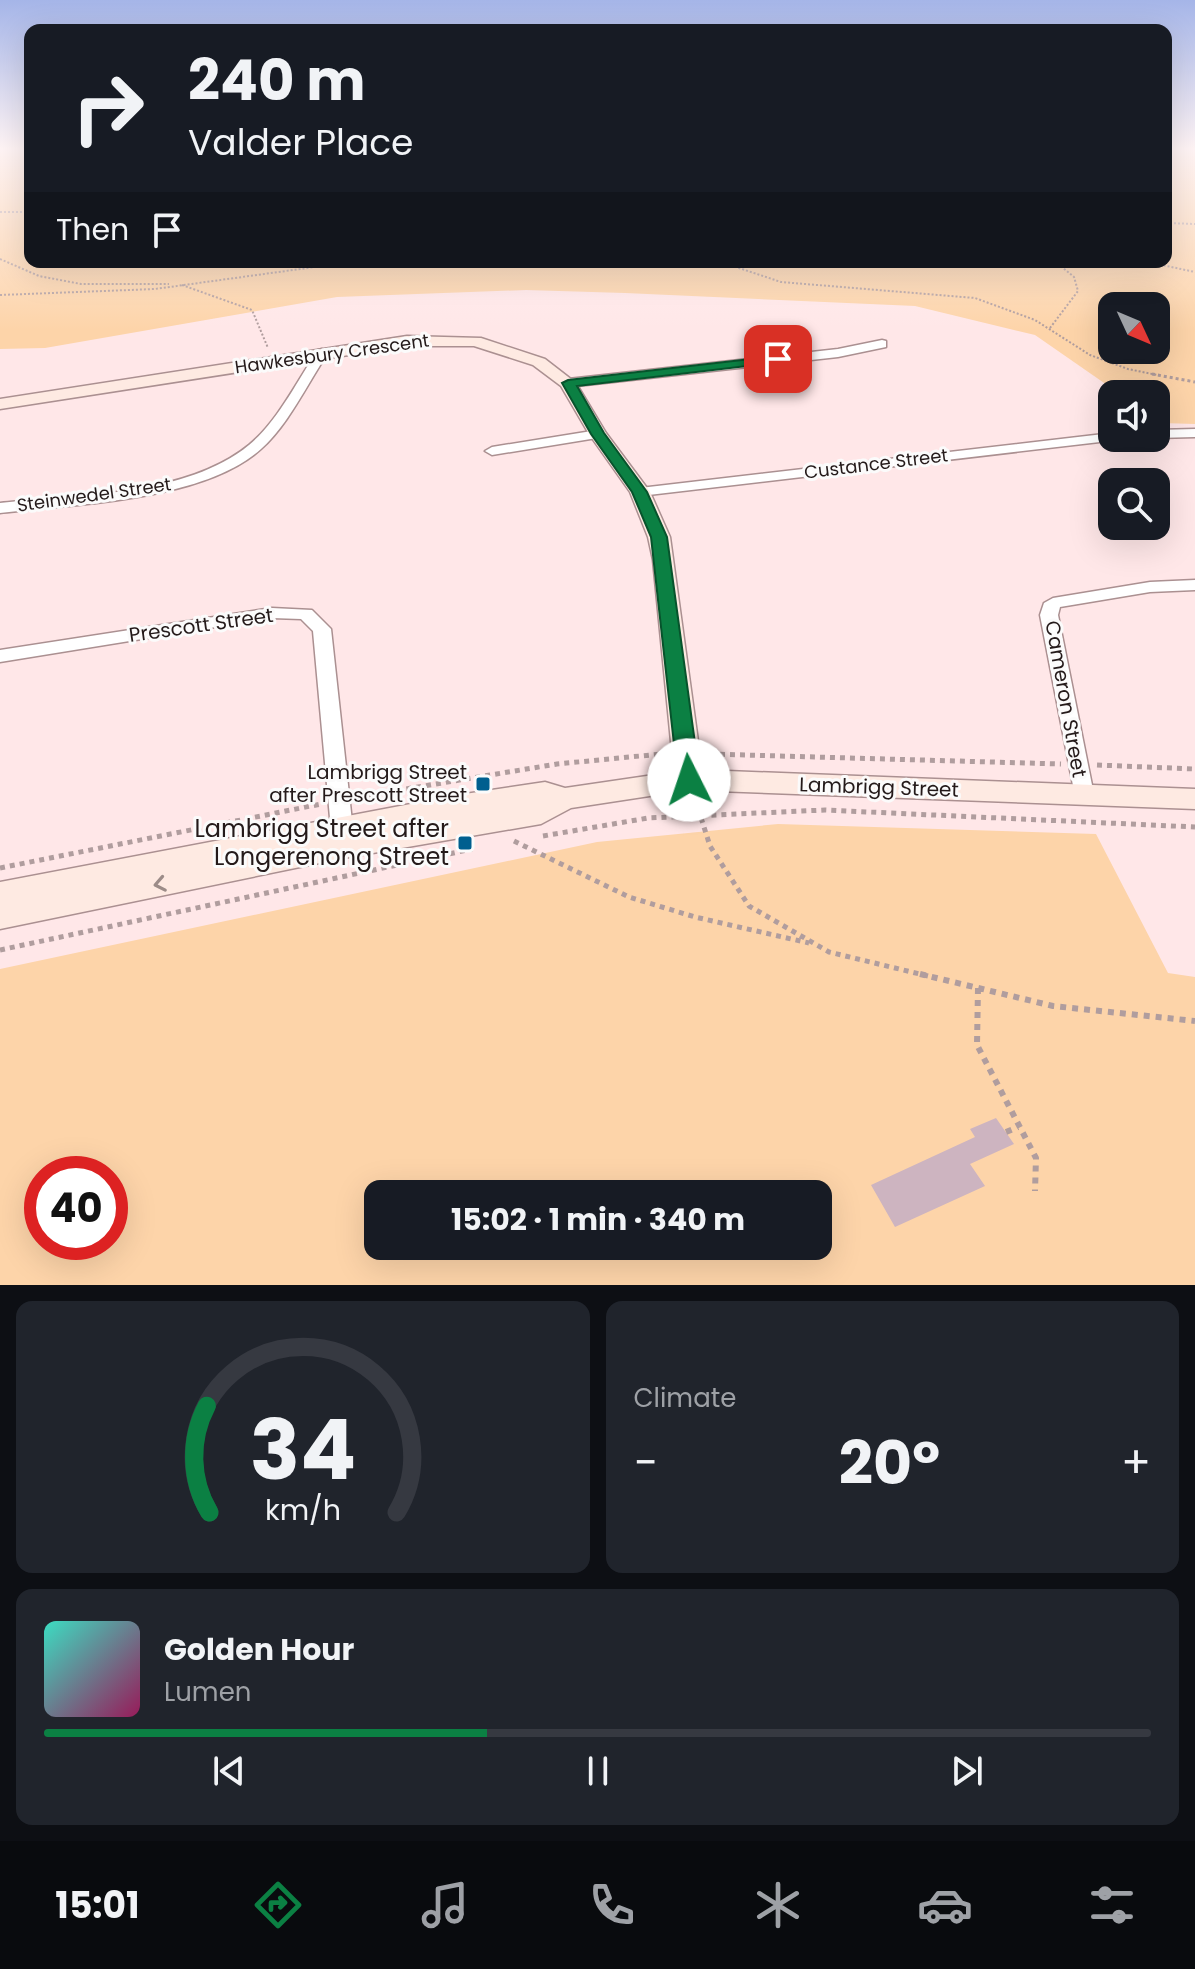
<!DOCTYPE html>
<html lang="en">
<head>
<meta charset="utf-8">
<style>
	:root { --surface:#171b24; --page:#20242c; --text:#f1f3f6; --muted:#9ea1a6; --line:#363941; --accent:#0b8043 }
	body { margin:0; font-family:Poppins,sans-serif; background:var(--page); color:var(--text); height:100vh; display:flex; flex-direction:column; font-size:30px; white-space:nowrap }
	* { box-sizing:border-box; margin:0 }
	p { font-size:26px; color:var(--muted) }
	.icon { flex:none; width:44px; height:44px; fill:none; stroke:currentColor; stroke-width:2; stroke-linecap:round; stroke-linejoin:round }
	.map { position:relative; height:1285px; overflow:hidden }
	.side { display:flex; flex-direction:column; gap:16px; padding:16px; background:#0d0f14; flex:1 }
	.side>* { flex:none }
	.banner { position:absolute; left:24px; top:24px; width:1148px; height:244px; border-radius:16px; box-shadow:0 8px 32px #0002; background:#171b24; color:var(--text); overflow:hidden }
	.needle { width:52px; rotate:134deg }
	.controls { position:absolute; left:1098px; top:292px; display:grid; gap:16px }
	.controls a { display:grid; place-items:center; width:72px; height:72px; border-radius:16px; background:var(--surface); box-shadow:0 8px 32px #0002; font-size:40px }
	.speed { position:absolute; left:24px; top:1156px; display:flex; gap:16px; font-size:40px; font-weight:700; text-align:center }
	.speed>* { display:grid; place-content:center; width:104px; height:104px; border-radius:50%; background:var(--surface); box-shadow:0 8px 32px #0002; line-height:1 }
	.speed .limit { border:12px solid #d22; background:#fff; color:#111 }
	.pin { position:absolute; display:grid; place-items:center; width:68px; height:68px; color:#fff; margin:-34px; border-radius:16px; box-shadow:0 4px 12px #0006 }
	.me { position:absolute; width:88px; margin:-44px; rotate:356deg; stroke-linejoin:round; filter:drop-shadow(0 0 6px #0008) }
	.turn { display:flex; align-items:center; gap:28px; height:168px; padding:0 32px; font-size:36px }
	.turn .icon { width:104px; height:104px; stroke-width:2.5 }
	.turn b { display:block; font-size:56px; line-height:68px }
	.then { display:flex; align-items:center; height:76px; padding:0 32px; background:#0003; gap:16px; font-size:30px }
	.big { font-size:60px; font-weight:700; line-height:1.1 }
	.side .tile { flex:1; display:flex; flex-direction:column; justify-content:center; gap:12px; min-width:0; padding:0 28px; border-radius:16px; background:var(--page) }
	.side .dial { align-items:center; gap:0 }
	.dial svg { height:208px; overflow:visible; fill:none; stroke:var(--line); stroke-width:7; stroke-linecap:round; text-anchor:middle }
	.dial text { fill:var(--text); stroke:none }
	.song { display:flex; align-items:center; gap:24px }
	.cover { width:96px; height:96px; border-radius:12px; background:linear-gradient(135deg,hsl(170 70% 55%),hsl(330 70% 35%)) }
	.played { height:8px; border-radius:4px; background:linear-gradient(90deg,var(--accent) 40%,var(--line) 40%) }
	.keys { display:flex; justify-content:space-around; direction:ltr }
	.heat { display:flex; justify-content:space-between; align-items:center; font-size:44px; direction:ltr }
	.side .tiles { flex:1; display:grid; gap:16px; grid-template-columns:1fr 1fr }
	.tile:last-child { grid-column:span 2 }
	.trip { position:absolute; left:364px; top:1180px; width:468px; height:80px; border-radius:16px; background:var(--surface); box-shadow:0 8px 32px #0002; font-weight:700; line-height:80px; text-align:center }
	.tab-bar { display:flex; height:128px; justify-content:space-around; align-items:center; background:#090b0e; color:var(--muted) }
	.tab-bar .icon { width:56px; height:56px }
	.tab-bar .current { color:var(--accent) }
	.tab-bar b { font-size:36px; color:var(--text) }
	.map>svg:first-child { display:block }
	.green { fill:#fdd4a9; fill-rule:evenodd }
	.building { fill:#cdb4c0 }
	.lines { fill:none; stroke-linecap:round; stroke-linejoin:round }
	.street-casing { stroke:#ab9091; stroke-width:3 }
	.secondary-casing { stroke:#ab9091; stroke-width:3 }
	.path-far3 { stroke:#b09d9e; stroke-width:2; stroke-dasharray:2 2; stroke-linecap:butt }
	.path-far2 { stroke:#b09d9e; stroke-width:3; stroke-dasharray:3 3; stroke-linecap:butt }
	.path-far1 { stroke:#b09d9e; stroke-width:5; stroke-dasharray:5 5; stroke-linecap:butt }
	.path { stroke:#b09d9e; stroke-width:6; stroke-dasharray:6 6; stroke-linecap:butt }
	.street { fill:#fff; fill-rule:evenodd }
	.secondary { fill:#feeae2; fill-rule:evenodd }
	.oneway { stroke:#9c8c88 }
	.route { fill:#0b8043; stroke:#07532c; stroke-width:2 }
	.poi-dot { fill:#005f8f; stroke:#fbfbfb; stroke-width:3 }
	.labels { text-anchor:middle; stroke-width:6; stroke-linejoin:round; paint-order:stroke }
	.far-street-label { font-size:18px; fill:#241a1a; stroke:#fbfbfb }
	.street-label { font-size:20px; fill:#241a1a; stroke:#fbfbfb }
	.poi-label { font-size:20px; fill:#241a1a; stroke:#fbfbfb; text-anchor:end }
	.near-poi-label { font-size:24px; fill:#241a1a; stroke:#fbfbfb; text-anchor:end }
</style>
</head>
<body>
<div class="map">
<svg width="1195" height="1285" viewBox="0 0 1195 1285">
	<rect width="100%" height="100%" fill="#ffe7e8"/>
	<path class="green" d="M0 150H30V262H1166V150H1195V424L1161 423 1156 419V394H1120L1035 335 915 306 625 293 526 290 337 297 45 348 0 349ZM1112 306H1156V350H1112Z
		M778 824 1096 834 1168 973 1195 977V1285H0V969L597 842ZM42 1174H110V1242H42ZM378 1194H818V1246H378Z"/>
	<path class="building" d="M996 1118 1014 1144 970 1164 985 1186 895 1227 871 1185 975 1137 970 1129Z"/>
	<g class="lines">
		<defs>
			<path id="street" d="M882 340 886 341V347L838 357 568 387 562 383 568 379 838 349Z
				M322 349 328 353C307 384 289 424 261 449 203 501 75 504 0 513V503C77 495 187 496 249 445 278 421 297 381 318 350Z
				M1195 429V437L1156 438V430Z
				M598 430 605 434 603 437 492 455 485 451 492 447Z
				M1112 433V438H1118L1117 440 640 496 633 492 640 488Z
				M1195 580V590L1150 592 1060 607 1058 615 1094 795 1090 801 1083 803 1076 801 1040 615 1044 603 1053 598 1150 582Z
				M272 608 312 610 331 629 354 840 351 846 343 848 335 846 332 840 313 631 301 619 272 618 0 662V650Z"/>
			<path id="secondary" d="M407 336 481 338 545 359 576 383 606 433 650 492 670 537 702 770 1195 789V809L689 790 571 808 541 824 344 858 0 929V882L458 795 545 782 565 788 674 772 653 560 648 537 630 492 589 434 561 386 533 365 474 346H407L0 409V399Z"/>
		</defs>
		<use href="#street" class="street-casing"/>
		<use href="#secondary" class="secondary-casing"/>
		<path class="path-far3" d="M0 212H30
			M1166 223 1195 224
			M0 259 39 276 81 284H169
			M699 262 730 265 781 282 975 298 1035 320 1090 355 1128 369 1162 376
			M1148 262 1195 272
			M736 265 781 262
			M182 285 252 310 268 348
			M0 295 155 289 351 262
			M1050 328 1078 291 1074 277 1056 262"/>
		<path class="path-far2" d="M1152 374 1195 382"/>
		<path class="path-far1" d="M710 754 1061 764
			M1097 765 1195 769
			M357 797 557 764 661 754
			M695 799 710 846 749 906 829 952 928 976
			M543 836 648 818 825 810 1195 827
			M514 841 629 897 695 917 809 943
			M0 868 321 804
			M0 950 472 849"/>
		<path class="path" d="M920 974 1053 1006 1195 1021
			M978 988 977 1045 1036 1158 1035 1191
			M1006 1132 1018 1127"/>
		<use href="#street" class="street"/>
		<use href="#secondary" class="secondary"/>
	</g>
	<defs><path id="oneway-chevron" d="M-2-3.5L2.5 0L-2 3.5" fill="none" stroke-width="1.6" stroke-linecap="round" stroke-linejoin="round" transform="scale(2)"/></defs>
	<use class="oneway" href="#oneway-chevron" transform="translate(160 884) rotate(169)"/>
	<linearGradient id="sky" x2="0" y2="1"><stop stop-color="#a5b5e8"/><stop offset="0.45" stop-color="#fff4f5"/><stop offset="1" stop-color="#fff4f5" stop-opacity="0"/></linearGradient>
	<rect width="1195" height="330" fill="url(#sky)"/>
	<path class="route" d="M778 356 784 359 782 362 577 386 604 433 647 492 667 537 700 780 696 785H682L678 780 651 537 632 492 591 434 562 383 568 380Z"/>
	<g class="poi-dot">
		<rect x="475" y="776" width="16" height="16" rx="4"/>
		<rect x="457" y="835" width="16" height="16" rx="4"/>
	</g>
	<g class="labels">
		<g class="far-street-label">
			<text transform="translate(332 354) rotate(-8)" y="6">Hawkesbury Crescent</text>
			<text transform="translate(876 464) rotate(-7)" y="6">Custance Street</text>
			<text transform="translate(94 495) rotate(-8)" y="6">Steinwedel Street</text>
		</g>
		<g class="street-label">
			<text transform="translate(201 625) rotate(-8)" y="7">Prescott Street</text>
			<text transform="translate(1066 699) rotate(80)" y="7">Cameron Street</text>
			<text transform="translate(879 787) rotate(2)" y="7">Lambrigg Street</text>
		</g>
		<g class="poi-label">
			<text x="467" y="779">Lambrigg Street<tspan x="467" dy="23">after Prescott Street</tspan></text>
		</g>
		<g class="near-poi-label">
			<text x="449" y="837">Lambrigg Street after<tspan x="449" dy="28">Longerenong Street</tspan></text>
		</g>
	</g>
</svg>
<div class="controls">
<a><svg class="needle" viewBox="-14 -14 28 28"><path d="M0-13l5 13h-10z" fill="#e53935"/><path d="M0 13l5-13h-10z" fill="#9ea1a6"/></svg></a>
<a><svg class="icon" aria-label="sound" viewBox="0 0 24 24"><path d="M4 9h4l5-4v14l-5-4H4zM17 9q2 3 0 6"/></svg></a>
<a><svg class="icon" aria-label="search" viewBox="0 0 24 24"><circle cx="10" cy="10" r="6"/><path d="M15 15l6 6"/></svg></a>
</div>
<div class="speed"><div class="limit">40</div></div>
<div class="pin" style="left:778px;top:359px;background:#d93025"><svg class="icon" aria-label="arrive" viewBox="0 0 24 24"><path d="M6 21V4h12l-3 4 3 4H6"/></svg></div>
<svg class="me" style="left:689px;top:780px" viewBox="-20 -20 40 40"><circle r="19" fill="#fff"/><path d="M0-13L10 11 0 6-10 11z" fill="#0b8043"/></svg>
<div class="trip">15:02 · 1 min · 340 m</div>
<div class="banner">
<div class="turn"><svg class="icon" aria-label="right" viewBox="0 0 24 24"><path d="M7 20v-9h11M14 6l5 5-5 5"/></svg><div><b>240 m</b>Valder Place</div></div>
<div class="then">Then<svg class="icon" aria-label="arrive" viewBox="0 0 24 24"><path d="M6 21V4h12l-3 4 3 4H6"/></svg></div>
</div>
</div>
<section class="side">
<div class="tiles">
<div class="tile dial"><svg viewBox="0 0 100 80">
<path d="M14 69A42 42 0 1 1 86 69"/>
<path d="M14 69A42 42 0 0 1 13 28" stroke="#0b8043"/>
<text x="50" y="56" font-size="32" font-weight="700">34</text>
<text x="50" y="72" font-size="11">km/h</text>
</svg></div>
<div class="tile"><p>Climate</p>
<div class="heat"><a>−</a><b class="big">20°</b><a>+</a></div>
</div>
<div class="tile">
<div class="song"><i class="cover"></i><div><b>Golden Hour</b><p>Lumen</p></div></div>
<div class="played"></div>
<div class="keys"><svg class="icon" aria-label="previous" viewBox="0 0 24 24"><path d="M18 5L8 12l10 7zM5 5v14"/></svg><svg class="icon" aria-label="pause" viewBox="0 0 24 24"><path d="M8 5v14M16 5v14"/></svg><svg class="icon" aria-label="next" viewBox="0 0 24 24"><path d="M6 5l10 7-10 7zM19 5v14"/></svg></div>
</div>
</div>
</section>
<nav class="tab-bar">
<b>15:01</b>
<svg class="icon current" aria-label="directions" viewBox="0 0 24 24"><path d="M12 3l9 9-9 9-9-9zM9 14v-3h6M13 9l2 2-2 2"/></svg>
<svg class="icon" aria-label="music" viewBox="0 0 24 24"><path d="M9 18V5l10-2v13"/><circle cx="6" cy="18" r="3"/><circle cx="16" cy="16" r="3"/></svg>
<svg class="icon" aria-label="phone" viewBox="0 0 24 24"><path d="M5 4h4l2 5-3 2q2 4 5 5l2-3 5 2v4C11 20 4 13 5 4z"/></svg>
<svg class="icon" aria-label="climate" viewBox="0 0 24 24"><path d="M12 3v18M4 7l16 10M4 17L20 7"/></svg>
<svg class="icon" aria-label="car" viewBox="0 0 24 24"><path d="M5 17H2v-5l4-1 3-4h7l3 4 3 1v5h-3M9 17h6M6 11h13"/><circle cx="7" cy="17" r="2"/><circle cx="17" cy="17" r="2"/></svg>
<svg class="icon" aria-label="filters" viewBox="0 0 24 24"><path d="M4 7h16M4 17h16"/><circle cx="9" cy="7" r="2"/><circle cx="15" cy="17" r="2"/></svg>
</nav>
</body>
</html>
